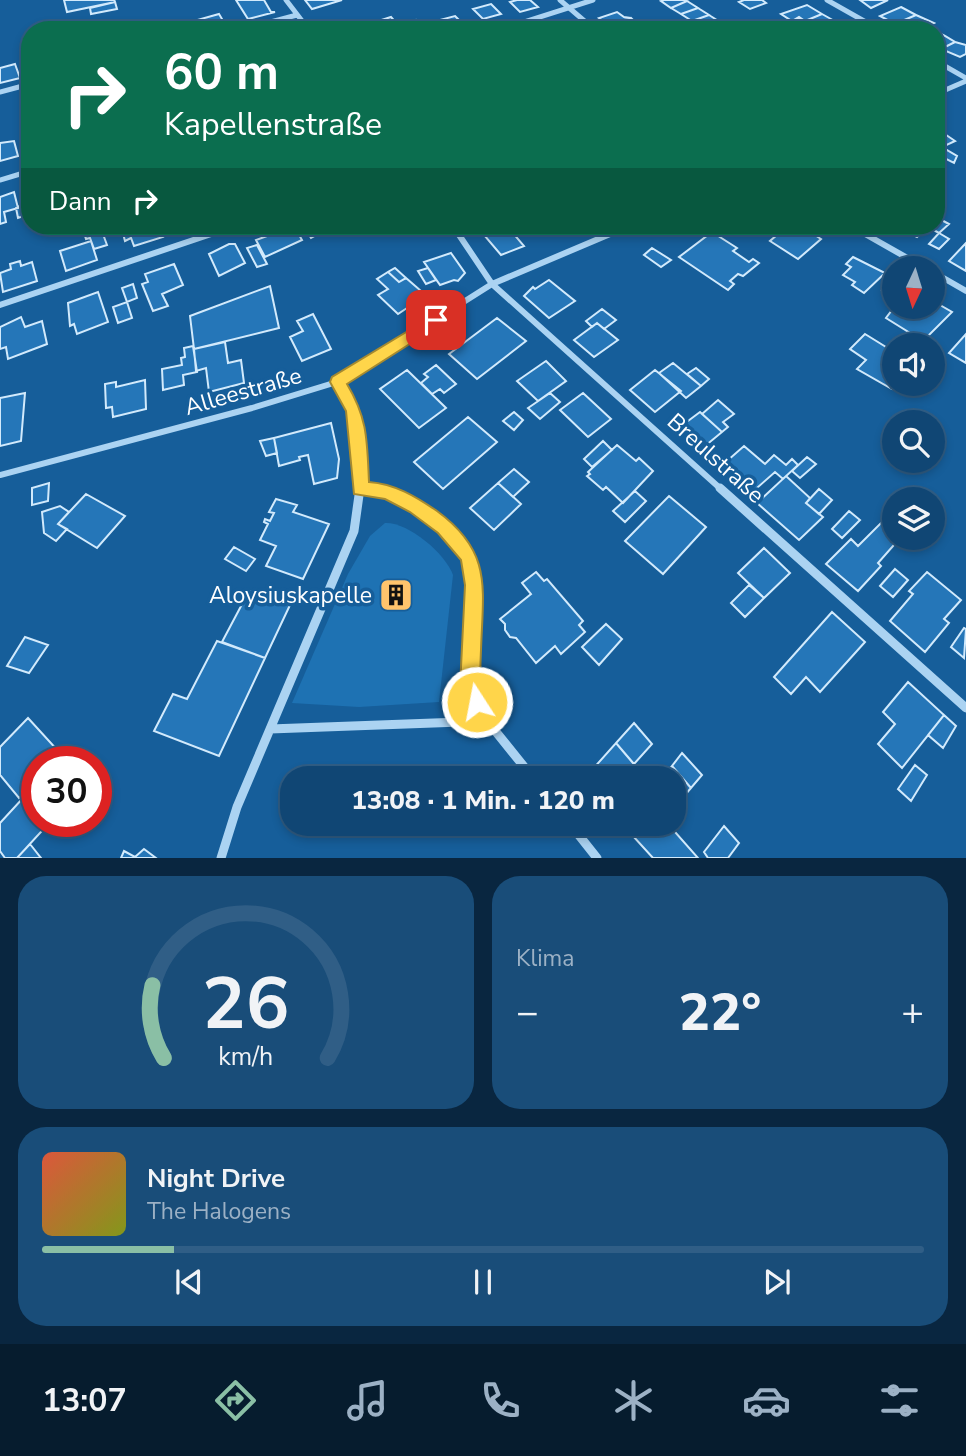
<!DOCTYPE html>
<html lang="de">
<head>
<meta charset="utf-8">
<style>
	:root { --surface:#104674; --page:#194d79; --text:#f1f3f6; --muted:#9cb1c5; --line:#305e86; --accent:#8abfa5 }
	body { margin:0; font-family:"Nunito Sans",sans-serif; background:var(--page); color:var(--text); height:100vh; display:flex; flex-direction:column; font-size:26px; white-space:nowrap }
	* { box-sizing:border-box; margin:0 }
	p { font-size:23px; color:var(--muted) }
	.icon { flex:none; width:38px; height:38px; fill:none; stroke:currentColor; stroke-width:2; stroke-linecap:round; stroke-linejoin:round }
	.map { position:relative; height:858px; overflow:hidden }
	.sheet { display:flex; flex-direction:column; gap:18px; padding:18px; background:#092640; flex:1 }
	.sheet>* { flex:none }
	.hud { position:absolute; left:21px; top:21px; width:924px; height:214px; border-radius:28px; box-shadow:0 4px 10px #0003,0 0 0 2px var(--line); background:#0b6e4f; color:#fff; overflow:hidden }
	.needle { width:46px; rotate:184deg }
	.fabs { position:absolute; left:882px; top:256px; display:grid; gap:14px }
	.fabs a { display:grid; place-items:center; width:63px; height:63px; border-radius:50%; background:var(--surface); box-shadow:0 4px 10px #0003,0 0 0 2px var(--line); font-size:35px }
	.speed { position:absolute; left:21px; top:746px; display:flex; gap:14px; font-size:35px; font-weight:700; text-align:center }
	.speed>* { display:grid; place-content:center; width:91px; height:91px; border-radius:50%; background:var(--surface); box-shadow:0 4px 10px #0003,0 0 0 2px var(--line); line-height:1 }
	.speed .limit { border:10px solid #d22; background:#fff; color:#111 }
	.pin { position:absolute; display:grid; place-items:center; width:60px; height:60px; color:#fff; margin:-30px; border-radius:14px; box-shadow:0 4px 10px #0006 }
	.me { position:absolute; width:77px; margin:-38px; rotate:349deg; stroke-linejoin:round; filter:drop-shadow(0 0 5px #0008) }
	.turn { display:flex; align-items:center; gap:24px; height:147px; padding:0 28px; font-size:32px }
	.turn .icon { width:91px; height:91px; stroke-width:2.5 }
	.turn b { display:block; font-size:49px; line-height:60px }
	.then { display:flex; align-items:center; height:66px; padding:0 28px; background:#0003; gap:14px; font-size:26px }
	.big { font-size:52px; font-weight:800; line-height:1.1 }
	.sheet .card { flex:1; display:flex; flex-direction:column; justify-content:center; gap:10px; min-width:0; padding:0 24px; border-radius:28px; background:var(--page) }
	.sheet .dial { align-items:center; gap:0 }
	.dial svg { height:182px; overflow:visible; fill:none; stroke:var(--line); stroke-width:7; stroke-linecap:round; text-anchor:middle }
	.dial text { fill:var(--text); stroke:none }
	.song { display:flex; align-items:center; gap:21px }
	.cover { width:84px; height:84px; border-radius:10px; background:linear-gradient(135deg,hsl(10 70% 55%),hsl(70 70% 35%)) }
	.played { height:7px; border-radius:4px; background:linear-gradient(90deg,var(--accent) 15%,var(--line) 15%) }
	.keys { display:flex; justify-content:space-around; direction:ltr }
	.heat { display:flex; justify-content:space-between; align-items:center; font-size:38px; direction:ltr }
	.sheet .tiles { flex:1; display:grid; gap:18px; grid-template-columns:1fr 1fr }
	.card:last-child { grid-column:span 2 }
	.trip { position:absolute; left:280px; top:766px; width:406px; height:70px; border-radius:28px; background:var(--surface); box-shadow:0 4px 10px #0003,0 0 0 2px var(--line); font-weight:800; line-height:70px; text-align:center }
	.dock { display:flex; height:112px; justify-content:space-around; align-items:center; background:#061c2e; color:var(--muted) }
	.dock .icon { width:49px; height:49px }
	.dock .current { color:var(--accent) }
	.dock b { font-size:32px; color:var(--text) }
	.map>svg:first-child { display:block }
	.green { fill:#1e72b3 }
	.building { fill:#2576b8; stroke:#d2eafc; stroke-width:2 }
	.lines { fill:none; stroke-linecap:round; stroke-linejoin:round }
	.minor-far2 { stroke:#abd3f2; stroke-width:5 }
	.minor-far1 { stroke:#abd3f2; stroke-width:6 }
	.minor { stroke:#abd3f2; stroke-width:9 }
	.route { fill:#ffd54a; stroke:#a68a30; stroke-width:2 }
	.labels { text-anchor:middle; stroke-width:7; stroke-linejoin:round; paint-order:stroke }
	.street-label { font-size:23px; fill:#fff; stroke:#165e9a }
	.poi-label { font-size:23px; fill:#fff; stroke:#165e9a; text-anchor:end }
</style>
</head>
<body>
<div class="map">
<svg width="966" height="858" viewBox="0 0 966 858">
	<rect width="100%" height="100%" fill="#165e9a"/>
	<path class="green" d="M385 523C408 522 445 553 453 575L439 702 359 707 292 703 348 574 370 536Z"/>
	<path class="building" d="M64 0H114L115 2 67 12Z
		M236 0H264L271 12H275L248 19Z
		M305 0H342L312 9Z
		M517 0H530L538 7 520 12 510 2Z
		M664 0H685L687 1 671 8 661 1Z
		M744 0H762L766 3 750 9 739 2Z
		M860 0H888L871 8Z
		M687 1 698 8 681 14 671 8Z
		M115 2 117 9 91 14 90 8Z
		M491 4 501 14 483 19 473 9Z
		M807 5 822 14 805 21 799 17 792 21 781 14Z
		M901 7 916 15 895 24 880 16Z
		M698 8 709 15 692 21 681 14Z
		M617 12 624 17 631 18 608 25 599 18Z
		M219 14 225 24 195 30 190 22Z
		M822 14 838 23 846 30 803 29 812 25 805 21Z
		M709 15 720 22 704 29 692 21Z
		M916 15 934 23 920 30H906L895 24Z
		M455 16 467 28 444 30 436 21Z
		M391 17 398 25 395 26 397 29 378 30 372 23Z
		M631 18 633 20 628 21 635 27 613 30 608 25Z
		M416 20 425 30H399L395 26Z
		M565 21 578 28 542 30 548 27Z
		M939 33 945 36 955 42 941 49 936 47V35Z
		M955 42 966 45V54L960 57 941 49Z
		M15 64 20 78 0 83V68Z
		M936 128 955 141 942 147 957 156 954 163 936 154Z
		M14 141 18 156 0 161V143Z
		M14 192 18 208 4 212 6 222 0 224V197Z
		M26 203 29 214 18 218 16 208Z
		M936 217 949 224 939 233 928 227 936 226Z
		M82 226H100L107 245 94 249 90 238 86 239Z
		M121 226H158L163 237 134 246 131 238 125 241Z
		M281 226H294L302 240 265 257 256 240 270 235 268 232Z
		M304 226H327L329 228 311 238Z
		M507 226 524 246 501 255 484 235Z
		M807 226 804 228 821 239 798 259 770 241 784 229 781 226Z
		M897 226H929L917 237Z
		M712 232 737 248 733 251 749 262 753 259 759 263 743 276 738 274 730 281 734 284 728 290 679 257Z
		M939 233 949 239 939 249 929 244Z
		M91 241 97 260 66 271 60 251Z
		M966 243V271L949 261Z
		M229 244H235L245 263 219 276 209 254Z
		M257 245 267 264 257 267 247 248Z
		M652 248 671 260 661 267 644 255Z
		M451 253 465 273 458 281 454 280 440 285 424 262Z
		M853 257 885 273 864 293 852 285 855 282 843 275 851 267 846 264Z
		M20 261 21 266 32 262 37 281 3 292 0 273 11 269 10 264Z
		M174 264 183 285 162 294 168 306 153 311 142 284 148 282 145 274Z
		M395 268 406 278 399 282 388 272Z
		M428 268 436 280 426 284 418 271Z
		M388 272 399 282 406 278 421 291 413 295 419 300 398 314 378 295 388 289 377 279Z
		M894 278V297L882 290Z
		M549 280 575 301 549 318 524 296 533 287 535 289Z
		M133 284 137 298 127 302 122 288Z
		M270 286 279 328 194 349 190 316Z
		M98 292 108 322 77 334 74 324 70 326 68 303Z
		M933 301 952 312 923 341 886 318 895 306H933Z
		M127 302 132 318 118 323 113 307Z
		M602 309 616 320 604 329 597 323 592 327 586 321Z
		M313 314 331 349 302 361 290 337 303 331 297 321Z
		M21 317 25 327 42 321 47 344 8 359 6 347 0 349V327Z
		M497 318 526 341 477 379 449 354Z
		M597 323 618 340 594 357 574 340Z
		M865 334 894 352V356L886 365 894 370V383H898L892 389 857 369 866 360 850 349Z
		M966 334V363L949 353Z
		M225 342 228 363 241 360 244 383 209 392 206 368 196 371 194 349Z
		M193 346 197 372 183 375 184 385 163 390 162 369 182 365 181 358 185 357 184 348Z
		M546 361 566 381 538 401 517 381Z
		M673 363 701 386 686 398 659 373Z
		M436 365 456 384 444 393 440 389 432 394 421 383 428 377 424 374Z
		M696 368 709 379 701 386 687 374Z
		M407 370 446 408 419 428 380 389Z
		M655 370 681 391 655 412 630 390Z
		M145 380 146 409 113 417 112 407 106 408 105 384 116 382V387Z
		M25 393 21 441 0 446V398Z
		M550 393 560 402 540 419 528 408Z
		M583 393 611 419 588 437 560 410Z
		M718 400 734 414 723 422 728 427 722 432 702 414Z
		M514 412 523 420 514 430 503 421Z
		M700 412 722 432 699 451 676 430Z
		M468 417 497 442 443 489 414 462Z
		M331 423 339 459 337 478 314 484 308 455 299 457 300 460 279 466 274 438Z
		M274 438 277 453 266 456 260 441Z
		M603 441 612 450 592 467 584 459Z
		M617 445 636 461 639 458 653 471 623 503 606 487 603 490 587 476 590 474 588 472Z
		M744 446 765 464 774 455 786 465 792 459 798 465 783 479 775 472 749 495 719 468Z
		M807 457 816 464 800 478 792 471Z
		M514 469 529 482 513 497 498 483Z
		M786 476 810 498 806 503 823 517 799 540 757 503Z
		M49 483 48 501 32 505V488Z
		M498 483 521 504 494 530 470 508Z
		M819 489 832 500 819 514 806 503Z
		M635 491 646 501 625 522 613 511Z
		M86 494 125 516 97 548 58 524Z
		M669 496 706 527 663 574 625 541Z
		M276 499 297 505 293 512 329 524 303 579 266 566 276 546 260 540 268 524 264 522 265 519 270 521 274 513 269 512Z
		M60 506 69 512 58 524 67 529 56 541 44 533 42 512Z
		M849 511 860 520 842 538 832 529Z
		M885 519 894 526V537H901L878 563 881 566 858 591 826 564 851 539 858 546Z
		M234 547 255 559 246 571 225 559Z
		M764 548 790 573 764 598 738 573Z
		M895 569 908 580 893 597 880 586Z
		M536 572 544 581 547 579 583 621 579 625 585 632 561 654 555 646 536 663 516 638 510 637 505 630V624L500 619 531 594 522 583Z
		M927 572 961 600 944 619 949 623 925 652 890 621 913 594 909 591Z
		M381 595a15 15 0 1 1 30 0a15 15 0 1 1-30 0Z
		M749 585 764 598 745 617 731 603Z
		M249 591 290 605 265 658 222 642Z
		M832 612 865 642 820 692 806 677 791 694 774 677Z
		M606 624 622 639 599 665 582 647Z
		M964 628 966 629 964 658 951 647Z
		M25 637 48 645 29 673 7 666Z
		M217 641 265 658 219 756 154 731 173 694 187 699Z
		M908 682 944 715 902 768 878 744 895 724 883 712Z
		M944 715 956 726 943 748 928 735Z
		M28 718 60 753 53 761H37V779L19 798 0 775V747Z
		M634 723 652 744 634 764 616 743Z
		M616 743 643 775 640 779H584Z
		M682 753 702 775 691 788 672 766Z
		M915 765 927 775 911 801 898 789Z
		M672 766 691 788 674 808V779H660Z
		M35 785 37 821H51L17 858H5L0 851V823Z
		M622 824H668L698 858H653Z
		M724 826 739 843 728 858H708L704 852Z
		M30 844 41 858H17Z
		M144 849 156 858H121L124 851 135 857Z"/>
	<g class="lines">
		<path class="minor-far2" d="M286 0 309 30
			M560 0 595 30
			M827 0 880 30
			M240 30 297 15
			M499 30 593 0
			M936 61 966 78
			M0 92 30 84
			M936 94 966 81
			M0 180 30 171"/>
		<path class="minor-far1" d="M453 226 492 284 722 490
			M851 226 925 268
			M933 272 966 291
			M0 305 235 226
			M337 382C361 417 363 448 359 490
			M0 475 252 408 337 382 492 284 629 226
			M360 489 369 490"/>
		<path class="minor" d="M720 488 966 708
			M360 489 387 491 417 506 444 527 469 556 474 585 470 688 484 717 534 779
			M270 729 488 721
			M570 824 597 858
			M221 858 237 807 354 531 360 488"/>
	</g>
	<path class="route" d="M436 314 441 316V324L347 384C368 419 367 441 369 482 395 484 415 496 437 511 493 552 483 588 481 650 480 671 479 683 487 702L484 709 477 712 470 709 460 688 465 585 461 560 438 533 410 512 385 499 354 494 346 411 330 382 332 377Z"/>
	<defs>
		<symbol id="building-square" viewBox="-11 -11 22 22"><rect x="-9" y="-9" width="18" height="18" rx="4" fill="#ffc46c" stroke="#165e9a"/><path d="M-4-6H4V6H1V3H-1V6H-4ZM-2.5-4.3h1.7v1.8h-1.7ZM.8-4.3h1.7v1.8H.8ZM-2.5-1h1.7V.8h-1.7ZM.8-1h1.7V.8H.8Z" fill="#111"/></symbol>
	</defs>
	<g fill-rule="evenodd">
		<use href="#building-square" x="377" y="576" width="38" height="38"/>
	</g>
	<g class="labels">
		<g class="street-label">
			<text transform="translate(243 391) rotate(-16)" y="8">Alleestraße</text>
			<text transform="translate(716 458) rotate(42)" y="8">Breulstraße</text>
		</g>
		<g class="poi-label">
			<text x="372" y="603">Aloysiuskapelle</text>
		</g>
	</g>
</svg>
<div class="fabs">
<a><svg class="needle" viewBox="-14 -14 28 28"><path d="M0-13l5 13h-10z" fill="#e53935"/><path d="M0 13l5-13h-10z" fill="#9cb1c5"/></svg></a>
<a><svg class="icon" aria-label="sound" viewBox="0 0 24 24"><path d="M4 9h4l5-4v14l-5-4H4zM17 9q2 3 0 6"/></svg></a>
<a><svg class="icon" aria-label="search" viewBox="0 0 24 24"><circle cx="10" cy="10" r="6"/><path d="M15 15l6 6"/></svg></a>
<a><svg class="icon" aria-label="layers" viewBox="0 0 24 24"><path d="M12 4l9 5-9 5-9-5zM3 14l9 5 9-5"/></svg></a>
</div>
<div class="speed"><div class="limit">30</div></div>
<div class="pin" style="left:436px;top:320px;background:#d93025"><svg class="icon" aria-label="arrive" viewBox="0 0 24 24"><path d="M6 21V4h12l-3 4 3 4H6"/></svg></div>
<svg class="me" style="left:477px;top:702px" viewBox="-20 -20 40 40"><circle r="17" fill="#ffd54a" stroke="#fff" stroke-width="3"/><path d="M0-11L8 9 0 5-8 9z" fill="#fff"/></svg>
<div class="trip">13:08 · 1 Min. · 120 m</div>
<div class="hud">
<div class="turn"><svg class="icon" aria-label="right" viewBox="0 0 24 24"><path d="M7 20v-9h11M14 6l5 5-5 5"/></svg><div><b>60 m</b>Kapellenstraße</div></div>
<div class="then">Dann<svg class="icon" aria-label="right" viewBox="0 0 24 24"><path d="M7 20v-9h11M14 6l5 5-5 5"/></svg></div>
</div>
</div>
<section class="sheet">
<div class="tiles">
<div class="card dial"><svg viewBox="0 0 100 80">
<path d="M14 69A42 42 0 1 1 86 69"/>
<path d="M14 69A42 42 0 0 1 9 37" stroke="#8abfa5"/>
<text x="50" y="56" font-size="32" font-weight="700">26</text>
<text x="50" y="72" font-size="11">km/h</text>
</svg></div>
<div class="card"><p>Klima</p>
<div class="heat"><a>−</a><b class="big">22°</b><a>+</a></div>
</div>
<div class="card">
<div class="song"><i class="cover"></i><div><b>Night Drive</b><p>The Halogens</p></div></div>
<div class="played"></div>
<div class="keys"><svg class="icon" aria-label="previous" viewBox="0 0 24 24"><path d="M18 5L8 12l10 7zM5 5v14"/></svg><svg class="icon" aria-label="pause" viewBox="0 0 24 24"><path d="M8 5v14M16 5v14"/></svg><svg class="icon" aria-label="next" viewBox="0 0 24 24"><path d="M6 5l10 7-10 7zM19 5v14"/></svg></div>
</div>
</div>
</section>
<nav class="dock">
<b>13:07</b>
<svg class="icon current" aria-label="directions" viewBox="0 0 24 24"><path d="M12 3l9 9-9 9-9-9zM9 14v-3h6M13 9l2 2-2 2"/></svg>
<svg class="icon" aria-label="music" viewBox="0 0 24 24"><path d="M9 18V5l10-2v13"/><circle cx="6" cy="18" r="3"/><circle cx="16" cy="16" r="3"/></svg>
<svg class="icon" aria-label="phone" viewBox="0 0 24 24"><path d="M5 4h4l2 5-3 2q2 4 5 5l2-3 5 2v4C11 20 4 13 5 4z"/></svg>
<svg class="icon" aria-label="climate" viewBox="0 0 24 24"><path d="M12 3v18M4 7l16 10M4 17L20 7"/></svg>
<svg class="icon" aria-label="car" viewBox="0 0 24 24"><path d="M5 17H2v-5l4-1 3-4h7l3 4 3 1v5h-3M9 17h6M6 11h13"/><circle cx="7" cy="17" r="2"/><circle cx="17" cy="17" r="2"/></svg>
<svg class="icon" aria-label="filters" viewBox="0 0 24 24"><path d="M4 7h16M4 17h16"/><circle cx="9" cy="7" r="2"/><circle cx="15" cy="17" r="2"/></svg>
</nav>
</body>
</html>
